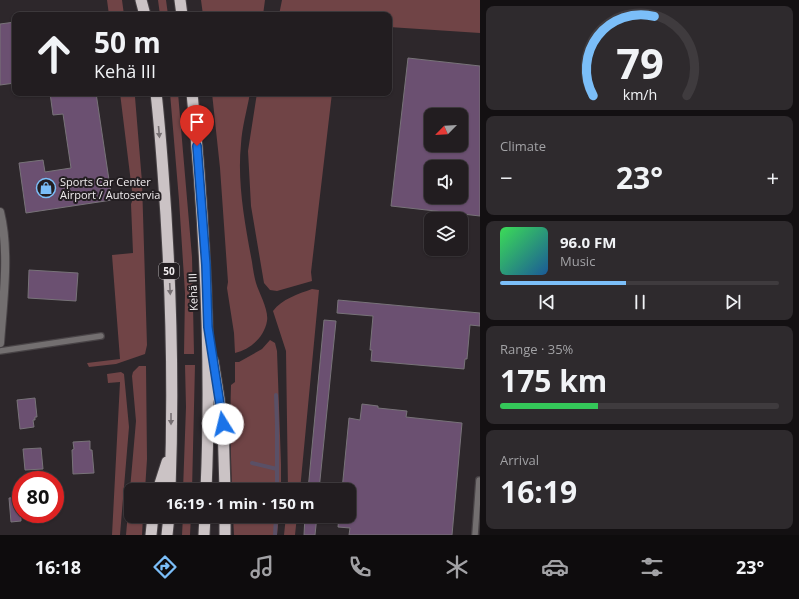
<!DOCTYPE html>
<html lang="en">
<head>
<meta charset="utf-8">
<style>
	:root { --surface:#221d20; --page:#2e2a2d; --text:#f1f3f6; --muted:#a2a2a5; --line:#3f3b3e; --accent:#7bbef8 }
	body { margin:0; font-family:"Open Sans",sans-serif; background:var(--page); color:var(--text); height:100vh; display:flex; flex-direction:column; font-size:15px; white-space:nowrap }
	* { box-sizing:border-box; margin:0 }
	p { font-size:13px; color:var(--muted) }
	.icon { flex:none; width:22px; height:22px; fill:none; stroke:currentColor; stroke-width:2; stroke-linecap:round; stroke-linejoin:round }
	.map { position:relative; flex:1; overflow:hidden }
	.details { display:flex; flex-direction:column; gap:6px; padding:6px; background:#131012; width:319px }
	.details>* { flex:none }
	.top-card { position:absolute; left:12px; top:12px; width:380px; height:84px; border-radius:8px; box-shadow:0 1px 3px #0004,0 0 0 1px var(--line); background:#221d20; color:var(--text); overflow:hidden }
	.needle { width:26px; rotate:246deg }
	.tools { position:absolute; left:424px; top:108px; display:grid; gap:8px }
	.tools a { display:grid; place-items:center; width:44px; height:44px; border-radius:8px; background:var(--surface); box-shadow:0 1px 3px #0004,0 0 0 1px var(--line); font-size:20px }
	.speed { position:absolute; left:12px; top:471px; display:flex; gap:8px; font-size:20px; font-weight:700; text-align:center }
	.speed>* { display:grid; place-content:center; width:52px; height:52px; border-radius:50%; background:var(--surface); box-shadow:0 1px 3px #0004,0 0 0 1px var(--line); line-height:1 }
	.speed .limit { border:6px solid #d22; background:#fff; color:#111 }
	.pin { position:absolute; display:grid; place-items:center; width:34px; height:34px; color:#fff; margin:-41px -17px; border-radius:50% 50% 50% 0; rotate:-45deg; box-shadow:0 0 4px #0007 }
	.pin .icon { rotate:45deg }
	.me { position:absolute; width:44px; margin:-22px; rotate:351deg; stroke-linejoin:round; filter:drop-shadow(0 0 3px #0008) }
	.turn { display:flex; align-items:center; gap:14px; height:84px; padding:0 16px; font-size:18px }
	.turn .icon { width:52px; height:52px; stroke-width:2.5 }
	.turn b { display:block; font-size:28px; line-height:34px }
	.big { font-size:30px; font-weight:700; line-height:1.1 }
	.details .tile { flex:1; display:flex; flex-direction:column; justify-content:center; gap:6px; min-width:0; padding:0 14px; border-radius:8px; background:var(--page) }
	.details .dial { align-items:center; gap:0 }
	.dial svg { height:104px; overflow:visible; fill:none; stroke:var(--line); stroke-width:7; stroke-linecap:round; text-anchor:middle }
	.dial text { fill:var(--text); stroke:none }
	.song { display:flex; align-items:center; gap:12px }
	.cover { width:48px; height:48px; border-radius:6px; background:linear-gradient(135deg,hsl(130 70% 55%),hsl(210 70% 35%)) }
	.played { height:4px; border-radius:2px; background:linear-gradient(90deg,var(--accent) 45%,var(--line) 45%) }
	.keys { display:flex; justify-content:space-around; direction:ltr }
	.heat { display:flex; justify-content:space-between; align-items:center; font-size:22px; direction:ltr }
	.charge { height:6px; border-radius:3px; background:linear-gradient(90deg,#34c759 35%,var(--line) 0) }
	.trip { position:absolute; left:124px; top:483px; width:232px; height:40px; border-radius:8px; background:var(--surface); box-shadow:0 1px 3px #0004,0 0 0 1px var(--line); font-weight:700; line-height:40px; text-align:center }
	.dock { display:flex; height:64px; justify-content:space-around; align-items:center; background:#0e0c0d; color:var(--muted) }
	.dock .icon { width:28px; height:28px }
	.dock .selected { color:var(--accent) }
	.dock b { font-size:18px; color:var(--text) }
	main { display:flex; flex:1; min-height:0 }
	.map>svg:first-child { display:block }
	.green { fill:#704446 }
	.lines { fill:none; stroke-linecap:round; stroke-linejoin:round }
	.stream { stroke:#5a5066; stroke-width:4 }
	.building { fill:#6b5071; stroke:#787379; fill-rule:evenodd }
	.service-casing { stroke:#484346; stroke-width:8 }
	.minor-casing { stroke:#484346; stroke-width:10 }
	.trunk-casing { stroke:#484346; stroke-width:13 }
	.service { stroke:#736f70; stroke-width:5.5 }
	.minor { stroke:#736f70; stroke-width:8 }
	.trunk { stroke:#cbc3c5; stroke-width:11 }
	.oneway { fill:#777073 }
	.route-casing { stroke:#114b97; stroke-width:10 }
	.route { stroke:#1a73e8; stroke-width:7 }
	.labels { text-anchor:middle; stroke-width:4; stroke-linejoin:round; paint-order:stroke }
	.shield { fill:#231e21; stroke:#b3afb1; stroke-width:1 }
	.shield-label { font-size:10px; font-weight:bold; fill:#f1edef }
	.poi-label { font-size:11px; fill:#f1edef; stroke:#231e21; text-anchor:start }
	.street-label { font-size:11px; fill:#f1edef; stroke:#231e21 }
</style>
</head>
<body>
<main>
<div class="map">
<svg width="480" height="535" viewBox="0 0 480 535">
	<rect width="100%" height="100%" fill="#2d272b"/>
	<path class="green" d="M107 0H122L124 15H109Z
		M158 0H166L168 15H160Z
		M201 0H265L263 15H203Z
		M282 0H480V33L389 27V15H279Z
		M120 93H134L135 97 142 182 147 345 145 354 116 364 89 367 87 363 120 359 112 255 133 253 131 204 133 199Z
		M170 93H178L192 257 194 354H184L185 293 179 200Z
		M212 93H250C247 110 242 127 241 144 237 183 245 224 252 262 253 269 254 276 256 283 259 293 269 310 267 321 264 338 250 349 235 353L234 333 227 288 228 282 220 168Z
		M257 93H332L311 272 312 281 277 291 270 290 264 283 251 206 248 151Z
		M312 289 319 290 300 490H288L286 351 273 311C282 299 298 294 312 289Z
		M270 340 275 343 277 351 281 464V490H232L230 423 231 385 235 382V362H239L262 349Z
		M185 365H195L192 490H183L186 407Z
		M139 366H146L147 459 145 490H131V516H143L142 535H126L136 421 132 376 133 372Z
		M121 372 124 374 129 427 120 535H112L120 382 108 383 107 374Z
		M183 516H191L190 535H182Z
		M233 516H279L277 535H234Z
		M286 516H297L295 535H284Z"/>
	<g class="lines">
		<path class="stream" d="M276 395 277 425V490
			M252 463 277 469
			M275 535 276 516"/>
	</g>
	<path class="building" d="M15 22V83L0 85V24Z
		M408 58 480 66V216L391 206ZM431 115H461V145H431ZM431 167H461V197H431Z
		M50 93H96L112 200 26 213 19 163 43 160 45 172 71 168 63 114 53 115Z
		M29 270 78 273 76 301 28 298Z
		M338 300 480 313V326L470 325 467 359H465L464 369 371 361 372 350H370L373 316 337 313Z
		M324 320 336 321 319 490H308Z
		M35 398 37 417H35V420H33L34 427 20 429 17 400Z
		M362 404 378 406V408L407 411 406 417 462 423 452 535H349L350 528 338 527 339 516H349V490H342L349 418 360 420Z
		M90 441V450H92L94 473 73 474 72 450 74 449 73 442Z
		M41 448 43 469 25 470 23 449Z
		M21 497V521L11 522 9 498Z
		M305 516H317L315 535H304Z"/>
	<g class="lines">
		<defs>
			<path id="service" d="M0 351 101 336
				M475 535 479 480"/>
			<path id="minor" d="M0 212C10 252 3 301 0 343"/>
			<path id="trunk" d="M141 0 145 15
				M180 0 182 15
				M156 93C159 119 161 145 163 172 171 278 174 384 170 490
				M192 93C205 225 212 357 206 490
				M213 361 223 424 225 490
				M158 490 167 462
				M225 516V535
				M151 535 153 516
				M167 535 169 516
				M204 535 205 516"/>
		</defs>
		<use href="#service" class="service-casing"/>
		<use href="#minor" class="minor-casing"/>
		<use href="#trunk" class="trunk-casing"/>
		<use href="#service" class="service"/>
		<use href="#minor" class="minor"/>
		<use href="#trunk" class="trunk"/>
	</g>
	<defs><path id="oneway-solid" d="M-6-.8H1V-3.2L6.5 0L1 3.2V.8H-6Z"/></defs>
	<g class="oneway">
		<use href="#oneway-solid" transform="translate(159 132) rotate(85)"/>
		<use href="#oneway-solid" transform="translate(170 289) rotate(87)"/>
		<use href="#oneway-solid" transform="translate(171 419) rotate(90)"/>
	</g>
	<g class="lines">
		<defs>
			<path id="route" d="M197 146 206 265 208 327 223 424"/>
		</defs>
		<use href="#route" class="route-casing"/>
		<use href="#route" class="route"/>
	</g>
	<defs>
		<symbol id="shop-ring" viewBox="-11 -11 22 22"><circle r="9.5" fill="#231e21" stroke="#7bbef8" stroke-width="1.5"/><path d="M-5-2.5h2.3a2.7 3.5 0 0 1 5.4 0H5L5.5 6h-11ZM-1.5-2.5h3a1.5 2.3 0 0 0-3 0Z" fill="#7bbef8"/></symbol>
	</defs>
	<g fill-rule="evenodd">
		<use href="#shop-ring" x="35" y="177" width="22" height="22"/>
	</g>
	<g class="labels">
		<rect class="shield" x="159" y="263" width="20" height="16" rx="3"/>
		<g class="shield-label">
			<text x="169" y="275">50</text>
		</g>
		<g class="poi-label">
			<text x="60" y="186">Sports Car Center<tspan x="60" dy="13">Airport / Autoservia</tspan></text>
		</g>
		<g class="street-label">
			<text transform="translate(193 292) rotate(-92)" y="4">Kehä III</text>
		</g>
	</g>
</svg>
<div class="tools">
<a><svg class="needle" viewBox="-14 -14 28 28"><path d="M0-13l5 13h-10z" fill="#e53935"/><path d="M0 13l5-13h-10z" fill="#a2a2a5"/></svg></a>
<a><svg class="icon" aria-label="sound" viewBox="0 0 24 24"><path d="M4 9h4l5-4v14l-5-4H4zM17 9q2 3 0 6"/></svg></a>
<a><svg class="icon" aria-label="layers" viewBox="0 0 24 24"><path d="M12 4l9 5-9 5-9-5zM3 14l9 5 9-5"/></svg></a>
</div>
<div class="speed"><div class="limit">80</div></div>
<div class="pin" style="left:197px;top:146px;background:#d93025"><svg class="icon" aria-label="arrive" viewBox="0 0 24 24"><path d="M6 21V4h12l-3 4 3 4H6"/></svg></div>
<svg class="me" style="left:223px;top:424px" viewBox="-20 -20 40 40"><circle r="19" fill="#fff"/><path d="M0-13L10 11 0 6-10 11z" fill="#1a73e8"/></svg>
<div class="trip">16:19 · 1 min · 150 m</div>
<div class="top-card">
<div class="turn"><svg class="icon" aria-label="ahead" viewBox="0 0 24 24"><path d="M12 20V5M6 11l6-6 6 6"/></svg><div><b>50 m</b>Kehä III</div></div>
</div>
</div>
<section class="details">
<div class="tile dial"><svg viewBox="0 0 100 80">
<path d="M14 69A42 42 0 1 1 86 69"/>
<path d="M14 69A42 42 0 0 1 61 8" stroke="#7bbef8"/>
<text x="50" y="56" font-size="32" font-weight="700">79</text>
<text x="50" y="72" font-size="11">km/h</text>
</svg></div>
<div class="tile"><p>Climate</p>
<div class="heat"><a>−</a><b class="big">23°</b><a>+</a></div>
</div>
<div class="tile">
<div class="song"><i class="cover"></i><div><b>96.0 FM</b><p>Music</p></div></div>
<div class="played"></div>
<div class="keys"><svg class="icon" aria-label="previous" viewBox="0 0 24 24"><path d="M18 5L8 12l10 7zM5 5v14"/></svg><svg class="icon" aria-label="pause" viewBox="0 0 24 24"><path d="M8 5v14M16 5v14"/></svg><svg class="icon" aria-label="next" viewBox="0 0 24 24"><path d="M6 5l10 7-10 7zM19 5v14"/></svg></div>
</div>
<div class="tile"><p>Range · 35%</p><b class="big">175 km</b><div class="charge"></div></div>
<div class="tile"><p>Arrival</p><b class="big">16:19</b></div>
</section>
</main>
<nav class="dock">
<b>16:18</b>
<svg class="icon selected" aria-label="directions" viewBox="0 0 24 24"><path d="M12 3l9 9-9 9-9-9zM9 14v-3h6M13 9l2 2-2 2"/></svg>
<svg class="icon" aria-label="music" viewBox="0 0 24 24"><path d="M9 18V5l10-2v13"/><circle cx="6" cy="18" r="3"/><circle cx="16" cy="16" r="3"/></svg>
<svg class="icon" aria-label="phone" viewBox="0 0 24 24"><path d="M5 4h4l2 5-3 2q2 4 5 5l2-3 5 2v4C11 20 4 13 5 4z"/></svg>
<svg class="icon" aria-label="climate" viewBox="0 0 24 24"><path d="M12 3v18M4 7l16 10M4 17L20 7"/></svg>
<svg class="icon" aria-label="car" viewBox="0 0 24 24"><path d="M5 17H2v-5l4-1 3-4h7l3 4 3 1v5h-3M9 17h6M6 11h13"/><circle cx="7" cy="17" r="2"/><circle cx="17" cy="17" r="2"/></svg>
<svg class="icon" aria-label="filters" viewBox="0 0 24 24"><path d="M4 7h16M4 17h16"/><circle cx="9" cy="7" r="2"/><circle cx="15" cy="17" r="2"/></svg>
<b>23°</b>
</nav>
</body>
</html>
